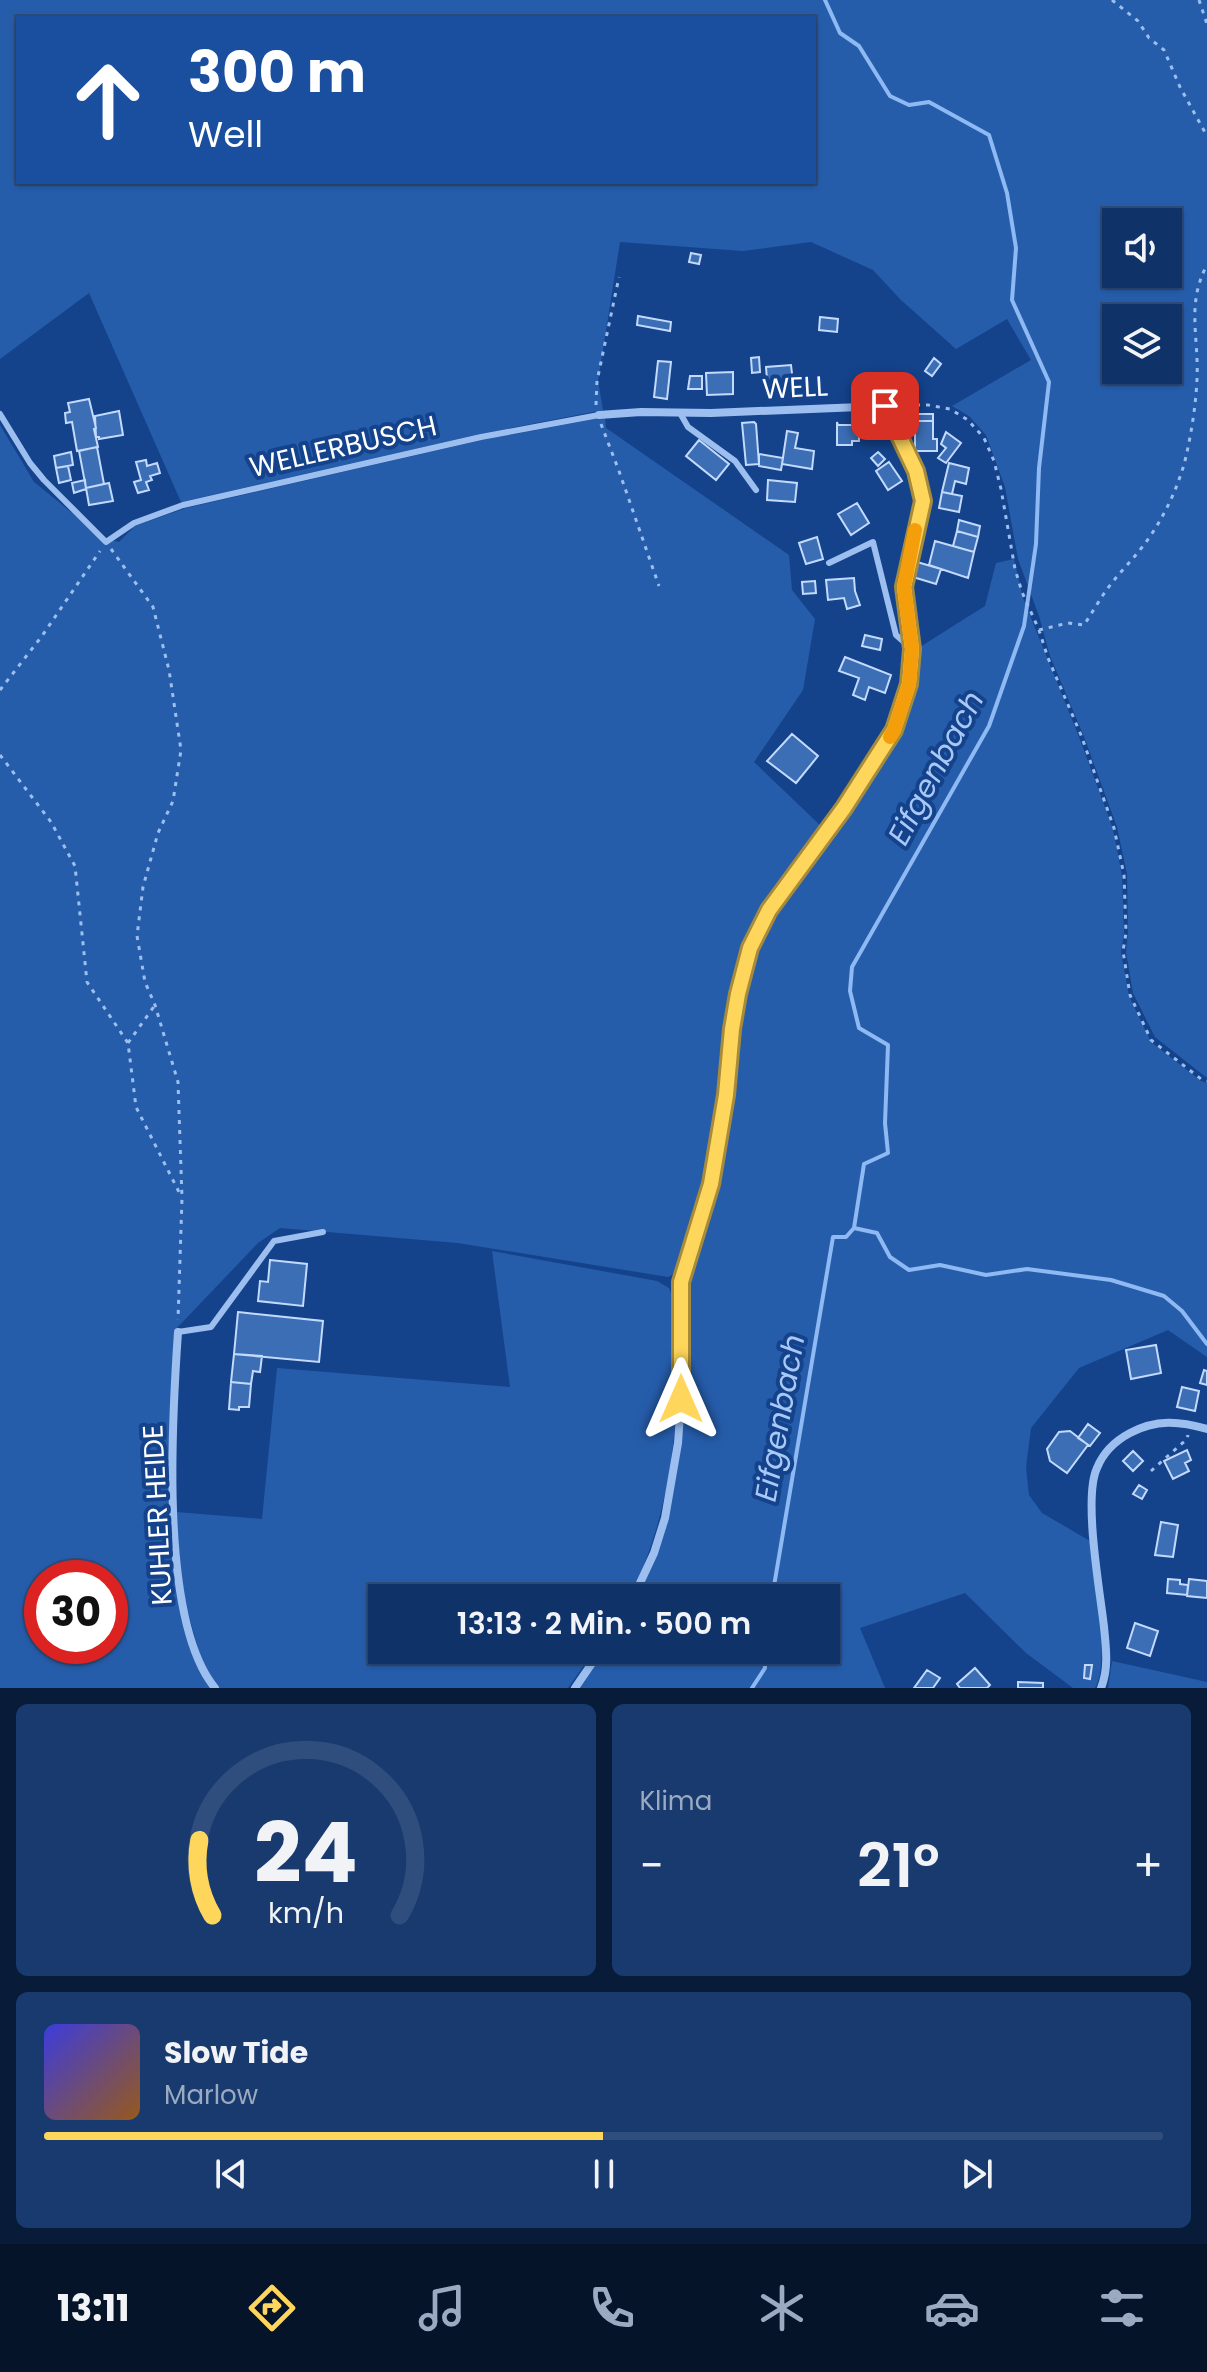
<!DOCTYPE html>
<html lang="de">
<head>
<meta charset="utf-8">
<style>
	:root { --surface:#0f3269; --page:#183a6f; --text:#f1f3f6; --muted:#9baac0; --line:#2f4d7d; --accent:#ffd65c }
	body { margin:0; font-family:Poppins,sans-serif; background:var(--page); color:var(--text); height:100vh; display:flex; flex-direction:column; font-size:30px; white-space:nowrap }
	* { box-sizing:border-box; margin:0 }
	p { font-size:26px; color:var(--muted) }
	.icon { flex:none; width:44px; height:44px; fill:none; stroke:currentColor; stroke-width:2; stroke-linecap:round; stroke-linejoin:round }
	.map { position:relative; height:1688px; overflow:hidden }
	.sheet { display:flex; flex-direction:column; gap:16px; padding:16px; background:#081c3a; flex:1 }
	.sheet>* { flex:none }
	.banner { position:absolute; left:16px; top:16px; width:800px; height:168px; border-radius:0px; box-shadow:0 2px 6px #0004,0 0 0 2px var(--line); background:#1a4fa0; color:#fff; overflow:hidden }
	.buttons { position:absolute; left:1102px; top:208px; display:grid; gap:16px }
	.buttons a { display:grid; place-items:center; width:80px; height:80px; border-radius:0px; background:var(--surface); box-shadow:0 2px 6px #0004,0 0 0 2px var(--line); font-size:40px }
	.speed { position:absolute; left:24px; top:1560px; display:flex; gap:16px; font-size:40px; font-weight:700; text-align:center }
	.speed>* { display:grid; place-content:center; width:104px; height:104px; border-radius:50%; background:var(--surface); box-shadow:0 2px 6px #0004,0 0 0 2px var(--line); line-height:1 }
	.speed .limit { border:12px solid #d22; background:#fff; color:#111 }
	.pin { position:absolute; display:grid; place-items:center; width:68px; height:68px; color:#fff; margin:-34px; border-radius:16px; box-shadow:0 4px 12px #0006 }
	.me { position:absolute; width:88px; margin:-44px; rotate:0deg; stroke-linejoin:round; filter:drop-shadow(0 0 6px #0008) }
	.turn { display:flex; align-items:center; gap:28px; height:168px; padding:0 40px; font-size:36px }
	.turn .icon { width:104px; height:104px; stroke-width:2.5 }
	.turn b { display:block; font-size:56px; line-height:68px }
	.big { font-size:60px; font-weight:600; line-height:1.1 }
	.sheet .card { flex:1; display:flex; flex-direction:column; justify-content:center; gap:12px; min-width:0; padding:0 28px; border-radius:12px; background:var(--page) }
	.sheet .dial { align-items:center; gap:0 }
	.dial svg { height:208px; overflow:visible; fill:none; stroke:var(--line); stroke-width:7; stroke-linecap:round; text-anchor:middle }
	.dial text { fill:var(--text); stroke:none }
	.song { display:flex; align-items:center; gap:24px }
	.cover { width:96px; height:96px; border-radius:12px; background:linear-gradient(135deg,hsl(240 70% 55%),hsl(30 70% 35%)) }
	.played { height:8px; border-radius:4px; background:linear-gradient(90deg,var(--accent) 50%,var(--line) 50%) }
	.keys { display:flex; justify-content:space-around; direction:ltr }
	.heat { display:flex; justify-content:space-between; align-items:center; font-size:44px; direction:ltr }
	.sheet .tiles { flex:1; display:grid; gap:16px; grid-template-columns:1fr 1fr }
	.card:last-child { grid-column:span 2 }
	.trip { position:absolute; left:368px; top:1584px; width:472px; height:80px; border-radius:0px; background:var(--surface); box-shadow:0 2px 6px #0004,0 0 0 2px var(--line); font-weight:600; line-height:80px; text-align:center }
	.dock { display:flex; height:128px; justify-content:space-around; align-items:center; background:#06142a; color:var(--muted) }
	.dock .icon { width:56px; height:56px }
	.dock .current { color:var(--accent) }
	.dock b { font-size:36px; color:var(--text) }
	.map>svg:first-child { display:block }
	.green { fill:#265dab; fill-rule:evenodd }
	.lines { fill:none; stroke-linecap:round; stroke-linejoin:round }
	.stream { stroke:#8eb9f3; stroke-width:4 }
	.building { fill:#3c6eb5; stroke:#c3dafc; stroke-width:2 }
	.path { stroke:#9cbff0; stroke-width:3; stroke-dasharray:4 6; stroke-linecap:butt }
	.service { stroke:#9cbff0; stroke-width:6 }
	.minor { stroke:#9cbff0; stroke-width:8 }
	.route-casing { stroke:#a68b3c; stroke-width:20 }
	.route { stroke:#ffd65c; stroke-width:14 }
	.slow { stroke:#f59e0b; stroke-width:14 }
	.labels { text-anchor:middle; stroke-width:8; stroke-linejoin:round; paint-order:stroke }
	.street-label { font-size:28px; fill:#fff; stroke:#14438c }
	.water-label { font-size:30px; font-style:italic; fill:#a8c9f8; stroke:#14438c }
</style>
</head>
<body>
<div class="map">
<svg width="1207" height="1688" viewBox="0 0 1207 1688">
	<rect width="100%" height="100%" fill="#14438c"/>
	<path class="green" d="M0 0H1207V1078L1155 1037 1133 993 1126 952 1128 932 1127 874 1117 827 1083 734 1050 656 1039 616 1018 559 1005 487 986 435 969 416 952 406 1031 360 1007 319 956 349 901 300 873 270 811 242 743 251 620 242 598 381 603 410 480 434 181 502 89 293 0 359ZM18 18H814V182H18ZM1116 222H1168V274H1116ZM1116 318H1168V370H1116Z
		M605 417 606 428 789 555 792 590 815 619 803 690 754 762 824 829 748 947 735 992 728 1030 723 1093 708 1183 680 1271 668 1277 458 1243 280 1228 258 1243 174 1331 171 1511 184 1619 212 1688H0V425L34 482 103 538 119 542 135 526 186 508 482 440ZM42 1578H110V1646H42Z
		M1014 559 1023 598 1079 737 1113 829 1122 876 1124 933 1121 952 1129 996 1151 1042 1201 1081 1207 1083V1357L1168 1330 1079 1368 1031 1428 1026 1467 1029 1495 1042 1513 1090 1541C1094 1574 1111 1661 1095 1688H1073L1026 1653 965 1593 860 1628 885 1688H578L604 1650H826V1598H637L656 1556 684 1399 686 1284 714 1184 734 1028 752 948 772 909 897 731 914 648 920 647 985 606 996 563Z
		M492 1251 657 1281 669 1288 673 1299C674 1331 676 1364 676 1397 676 1460 659 1543 628 1598H382V1650H595L568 1688H218L204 1670 182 1591 176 1512 262 1519 277 1368 510 1387Z
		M1112 1661 1207 1682V1688H1108Z"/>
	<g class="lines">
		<path class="stream" d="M854 1228 877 1233 890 1257 909 1270 940 1265 986 1275 1027 1269 1111 1280 1164 1296 1182 1311 1207 1344
			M772 1598 833 1237H846L854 1228 864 1164 888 1153 885 1123 888 1045 859 1028 850 991 852 967 989 726 1024 626 1036 544 1039 468 1049 382 1012 300 1016 248 1007 193 989 135 929 102 909 105 890 96 859 46 840 33 825 0
			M752 1688 765 1668V1650"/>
	</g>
	<path class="building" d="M691 253 701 255 699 264 689 262Z
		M638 316 671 322 670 331 637 325Z
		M820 317 838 319 837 332 819 330Z
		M759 357 760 372 752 373 751 358Z
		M934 358 941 364 932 376 925 371Z
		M658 361 671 362 667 399 654 397Z
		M791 365 794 391 768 393 766 367Z
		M733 372V394L707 395 706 373Z
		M690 376H702V389H688Z
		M89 399 96 428 94 429 98 447 77 451 72 422 66 423 65 413 70 412 68 403Z
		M119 411 123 435 99 439V437H96L95 416Z
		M915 414H933V421H915Z
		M915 421H933V439H937V451H915Z
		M754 422 756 424 759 464 746 465 742 423Z
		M837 422 838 425H859V441H852V445H837Z
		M787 431 798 433 795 448 814 451 812 469 782 464Z
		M946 432 961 443 946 463 938 458 946 448 941 444Z
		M699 440 729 464 716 480 686 456Z
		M97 447 104 484 86 488 79 451Z
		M71 452 73 465 56 468 54 456Z
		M878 452 885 459 878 466 871 458Z
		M759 454 783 458 781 470 759 466Z
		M146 460 147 466 157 463 160 473 150 476 152 480 146 482 149 490 138 493 134 482 141 480 136 462Z
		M889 462 902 481 888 490 876 471Z
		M949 463 969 468 966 484 955 481 952 494 942 492Z
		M68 466 71 480 59 483 56 468Z
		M85 480 86 489 74 493 72 483Z
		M768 480 797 483 795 502 767 500Z
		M109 483 113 501 89 505 86 488Z
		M942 492 962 496 959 512 939 508Z
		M857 503 869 523 851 535 838 514Z
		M959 520 980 526 978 537 957 531Z
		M957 531 978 537 974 552 953 546Z
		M817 537 823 559 806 564 799 543Z
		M935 541 974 552 968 578 929 565Z
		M917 562 941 569 936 584 913 577Z
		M854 578 855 591 860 605 847 609 844 598 828 600 826 580Z
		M815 581 816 593 803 594 802 582Z
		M865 635 882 639 880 650 862 646Z
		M845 657 891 675 885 693 869 687 865 700 853 695 859 678 839 671Z
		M792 734 818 756 796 783 767 761Z
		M270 1260 307 1264 303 1306 258 1301 260 1281 268 1282Z
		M238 1312 323 1321 319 1362 234 1354Z
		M1156 1345 1161 1373 1131 1379 1126 1350Z
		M234 1354 262 1356 260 1372 253 1371 251 1384 231 1382Z
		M1204 1370 1207 1371V1385L1200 1383Z
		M231 1382 251 1384 249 1407H239V1410L229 1409Z
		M1182 1387 1199 1391 1195 1411 1177 1407Z
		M1088 1424 1100 1433 1090 1446 1078 1438Z
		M1070 1431 1088 1445 1067 1473 1050 1461 1047 1449 1059 1432Z
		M1187 1450 1191 1460 1185 1463 1189 1471 1173 1479 1164 1461Z
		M1133 1451 1143 1461 1133 1471 1123 1461Z
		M1139 1485 1147 1490 1142 1499 1133 1494Z
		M1161 1522 1178 1525 1173 1557 1155 1555Z
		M1168 1579 1180 1580V1584L1188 1585 1187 1595 1167 1593Z
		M1189 1579 1207 1581V1598L1187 1596Z
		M1135 1623 1158 1631 1150 1656 1127 1648Z
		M1085 1665H1092L1090 1679 1084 1678Z
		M975 1668 990 1685 987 1688H960L957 1684Z
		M927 1670 940 1678 933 1688H914Z
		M1018 1682 1043 1683V1688H1018Z"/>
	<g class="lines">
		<path class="path" d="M1112 0 1138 21 1149 38 1164 50 1180 87 1207 136
			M1199 0 1207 24
			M596 405 597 381 619 277
			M896 405H928L950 409 968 420 984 438 994 461 1001 489 1015 569 1022 592 1039 630 1048 658 1081 735 1114 828 1124 875 1126 933 1123 951 1130 995 1151 1040 1201 1079 1207 1081
			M601 424 619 471 659 586
			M111 549 153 607 169 670 181 750 173 801 158 833 143 887 137 936 145 982 155 1005 178 1082 182 1198 178 1320
			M1039 630 1068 623 1084 625C1094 610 1103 593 1115 579 1124 568 1134 558 1143 546 1163 520 1180 485 1187 452 1192 429 1196 403 1197 379 1199 337 1186 304 1207 265
			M0 690 42 636 100 551
			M0 755 51 822 75 866 87 982 128 1043 136 1107 181 1196
			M128 1043 155 1005
			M1151 1471 1187 1439 1188 1435"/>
		<path class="service" d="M680 413 688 427 735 461 756 490
			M0 414 30 463 44 480 106 542 134 523 183 505 481 437 599 415
			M829 563 873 542 896 635 912 649
			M178 1332 211 1327 274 1241 323 1232"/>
		<path class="minor" d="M599 415 641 412 711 413 885 406 916 471 923 501 904 587 912 649 909 684 894 730 844 808 769 910 750 948 732 1029 726 1095 711 1184 681 1282V1399L678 1443 665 1518 654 1553 633 1598
			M178 1332C172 1419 159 1620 215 1688
			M575 1688 601 1650
			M1101 1688C1109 1668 1106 1648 1104 1627 1100 1591 1083 1498 1097 1468 1103 1453 1115 1441 1130 1433 1156 1419 1180 1421 1207 1429"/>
	</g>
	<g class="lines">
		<defs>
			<path id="route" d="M681 1399V1282L711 1184 726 1095 732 1029 738 994 750 948 769 910 844 808 894 730 909 684 912 649 904 587 923 501 916 471 885 406"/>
		</defs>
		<use href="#route" class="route-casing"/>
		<use href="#route" class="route"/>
		<path class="slow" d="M890 737 894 730 909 684 912 649 904 587 915 530"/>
	</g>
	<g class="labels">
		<g class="street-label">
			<text transform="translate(795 387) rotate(-3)" y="10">WELL</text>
			<text transform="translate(343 446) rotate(-13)" y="10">WELLERBUSCH</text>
			<text transform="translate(157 1515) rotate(-93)" y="10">KUHLER HEIDE</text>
		</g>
		<g class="water-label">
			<text transform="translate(936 768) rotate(-62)" y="10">Eifgenbach</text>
			<text transform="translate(780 1418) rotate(-80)" y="10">Eifgenbach</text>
		</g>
	</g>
</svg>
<div class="buttons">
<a><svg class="icon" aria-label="sound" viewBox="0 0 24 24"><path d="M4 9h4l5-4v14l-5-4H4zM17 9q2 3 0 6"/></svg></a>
<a><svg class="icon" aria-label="layers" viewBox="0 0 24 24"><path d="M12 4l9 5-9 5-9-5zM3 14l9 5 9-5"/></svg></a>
</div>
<div class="speed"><div class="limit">30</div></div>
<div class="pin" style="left:885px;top:406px;background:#d93025"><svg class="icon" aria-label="arrive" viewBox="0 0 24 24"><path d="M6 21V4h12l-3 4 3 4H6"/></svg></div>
<svg class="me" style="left:681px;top:1399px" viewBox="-20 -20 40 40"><path d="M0-17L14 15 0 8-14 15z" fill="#ffd65c" stroke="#fff" stroke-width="4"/></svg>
<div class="trip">13:13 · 2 Min. · 500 m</div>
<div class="banner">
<div class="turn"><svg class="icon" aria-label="ahead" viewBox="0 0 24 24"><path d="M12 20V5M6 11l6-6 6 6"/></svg><div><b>300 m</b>Well</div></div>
</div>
</div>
<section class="sheet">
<div class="tiles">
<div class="card dial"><svg viewBox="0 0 100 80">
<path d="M14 69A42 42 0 1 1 86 69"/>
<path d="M14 69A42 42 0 0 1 9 40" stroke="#ffd65c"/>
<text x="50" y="56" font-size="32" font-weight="700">24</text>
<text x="50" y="72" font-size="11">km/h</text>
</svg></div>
<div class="card"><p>Klima</p>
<div class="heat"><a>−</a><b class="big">21°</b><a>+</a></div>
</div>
<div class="card">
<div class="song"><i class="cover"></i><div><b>Slow Tide</b><p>Marlow</p></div></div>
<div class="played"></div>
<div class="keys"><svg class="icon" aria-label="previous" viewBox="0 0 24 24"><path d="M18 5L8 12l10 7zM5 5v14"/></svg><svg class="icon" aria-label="pause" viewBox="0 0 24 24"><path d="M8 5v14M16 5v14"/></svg><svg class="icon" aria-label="next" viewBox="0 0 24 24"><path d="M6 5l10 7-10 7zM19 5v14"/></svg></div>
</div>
</div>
</section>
<nav class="dock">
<b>13:11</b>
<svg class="icon current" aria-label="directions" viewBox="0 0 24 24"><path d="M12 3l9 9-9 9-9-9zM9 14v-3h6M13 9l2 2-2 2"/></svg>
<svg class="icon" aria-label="music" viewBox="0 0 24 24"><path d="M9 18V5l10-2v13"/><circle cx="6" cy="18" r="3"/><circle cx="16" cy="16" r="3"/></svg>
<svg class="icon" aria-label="phone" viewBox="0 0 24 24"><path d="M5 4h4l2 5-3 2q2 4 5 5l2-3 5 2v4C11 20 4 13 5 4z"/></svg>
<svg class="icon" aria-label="climate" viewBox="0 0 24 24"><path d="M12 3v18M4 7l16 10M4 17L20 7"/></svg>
<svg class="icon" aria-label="car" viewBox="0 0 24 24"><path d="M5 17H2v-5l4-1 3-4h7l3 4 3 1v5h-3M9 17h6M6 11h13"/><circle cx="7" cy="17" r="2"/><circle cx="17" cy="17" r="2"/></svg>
<svg class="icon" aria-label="filters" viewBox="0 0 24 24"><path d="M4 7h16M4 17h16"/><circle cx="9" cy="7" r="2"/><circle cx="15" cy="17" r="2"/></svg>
</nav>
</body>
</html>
